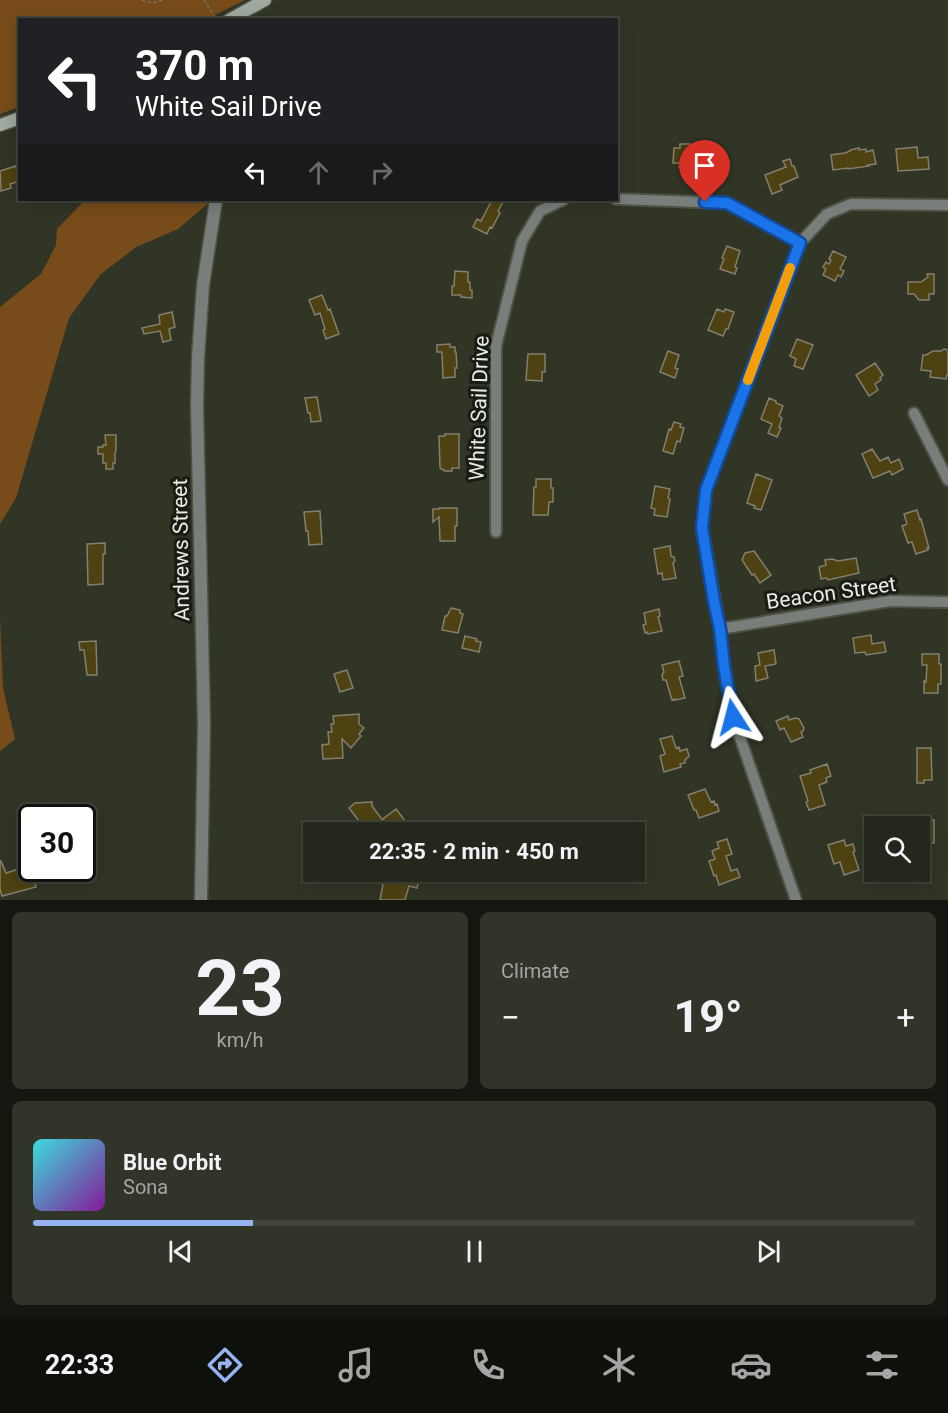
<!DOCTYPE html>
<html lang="en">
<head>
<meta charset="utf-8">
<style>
	:root { --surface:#24281c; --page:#303429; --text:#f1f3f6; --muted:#a3a6a3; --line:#41443b; --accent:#95b2f1 }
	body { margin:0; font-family:Roboto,sans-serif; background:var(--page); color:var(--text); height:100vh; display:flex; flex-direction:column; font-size:22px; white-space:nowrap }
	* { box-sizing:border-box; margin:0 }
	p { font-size:20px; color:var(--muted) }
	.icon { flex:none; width:33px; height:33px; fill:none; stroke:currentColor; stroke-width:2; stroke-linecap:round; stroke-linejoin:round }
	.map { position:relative; height:900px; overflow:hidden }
	.panel { display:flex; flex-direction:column; gap:12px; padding:12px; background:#14160f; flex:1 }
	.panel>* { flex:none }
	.banner { position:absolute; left:18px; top:18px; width:600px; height:183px; border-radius:0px; box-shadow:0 3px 15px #0003,0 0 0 2px var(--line); background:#202124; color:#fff; overflow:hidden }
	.buttons { position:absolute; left:864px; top:816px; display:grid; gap:12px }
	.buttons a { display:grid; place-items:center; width:66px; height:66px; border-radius:0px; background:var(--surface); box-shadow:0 3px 15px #0003,0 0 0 2px var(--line); font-size:30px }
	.speed { position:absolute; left:18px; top:804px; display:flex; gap:12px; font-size:30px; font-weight:700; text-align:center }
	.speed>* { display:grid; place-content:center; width:78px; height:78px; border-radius:50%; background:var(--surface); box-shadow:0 3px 15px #0003,0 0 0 2px var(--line); line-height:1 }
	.speed .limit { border:3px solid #111; border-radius:9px; background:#fff; color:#111 }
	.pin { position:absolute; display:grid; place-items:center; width:51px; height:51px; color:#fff; margin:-62px -26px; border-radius:50% 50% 50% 0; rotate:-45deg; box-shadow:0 0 6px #0007 }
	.pin .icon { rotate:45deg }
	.me { position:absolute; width:66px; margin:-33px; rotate:351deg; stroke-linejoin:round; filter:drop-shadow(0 0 4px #0008) }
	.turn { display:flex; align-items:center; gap:21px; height:126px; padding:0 18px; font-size:27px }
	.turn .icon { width:78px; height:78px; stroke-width:2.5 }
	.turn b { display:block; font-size:42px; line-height:51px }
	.lanes { display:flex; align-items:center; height:57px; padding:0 18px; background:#0003; justify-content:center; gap:30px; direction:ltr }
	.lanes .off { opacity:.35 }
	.big { font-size:45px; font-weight:700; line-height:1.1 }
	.panel .widget { flex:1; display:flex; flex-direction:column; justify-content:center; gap:9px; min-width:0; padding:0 21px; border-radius:9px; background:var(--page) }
	.panel .dial { align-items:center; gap:0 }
	.dial b { font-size:78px; line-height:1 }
	.song { display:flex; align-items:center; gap:18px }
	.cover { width:72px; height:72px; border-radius:9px; background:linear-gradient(135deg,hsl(180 70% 55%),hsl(290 70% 35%)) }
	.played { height:6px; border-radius:3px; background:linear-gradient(90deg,var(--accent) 25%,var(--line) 25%) }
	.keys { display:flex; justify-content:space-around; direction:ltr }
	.heat { display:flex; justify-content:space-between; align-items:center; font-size:33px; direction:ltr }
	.panel .tiles { flex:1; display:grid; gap:12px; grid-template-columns:1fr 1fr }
	.widget:last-child { grid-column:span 2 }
	.trip { position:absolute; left:303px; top:822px; width:342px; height:60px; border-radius:0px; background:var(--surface); box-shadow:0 3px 15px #0003,0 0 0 2px var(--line); font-weight:700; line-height:60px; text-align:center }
	.tabs { display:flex; height:96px; justify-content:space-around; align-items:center; background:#0e100b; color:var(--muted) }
	.tabs .icon { width:42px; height:42px }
	.tabs .active { color:var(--accent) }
	.tabs b { font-size:27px; color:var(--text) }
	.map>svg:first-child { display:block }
	.green { fill:#774c1a }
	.building { fill:#4e4212; stroke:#847f6f; stroke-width:1.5 }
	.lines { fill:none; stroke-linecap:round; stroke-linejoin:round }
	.minor-casing { stroke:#4e5244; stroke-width:14 }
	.tertiary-casing { stroke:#4e5244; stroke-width:15 }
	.secondary-casing { stroke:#4e5244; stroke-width:15 }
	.path { stroke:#74786b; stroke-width:1.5; stroke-dasharray:3 3; stroke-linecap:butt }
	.minor { stroke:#787e79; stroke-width:10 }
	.tertiary { stroke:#787e79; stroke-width:12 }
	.secondary { stroke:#9fa9a0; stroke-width:12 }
	.route-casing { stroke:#114b97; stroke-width:15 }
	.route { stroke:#1a73e8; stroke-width:10 }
	.slow { stroke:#f59e0b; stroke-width:10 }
	.labels { text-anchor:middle; stroke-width:6; stroke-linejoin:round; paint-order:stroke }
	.street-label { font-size:21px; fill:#eaede4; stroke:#191b15 }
</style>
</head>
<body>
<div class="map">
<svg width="948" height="900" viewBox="0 0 948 900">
	<rect width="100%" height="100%" fill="#303526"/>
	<path class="green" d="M0 0H245L207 19 20 20 19 107 0 114Z
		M85 200H212L178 229 136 247 100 275 69 318 16 498 0 524V307L41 274 56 245 57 229Z
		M0 616 3 688 15 739 0 751Z"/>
	<path class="building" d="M680 144H690V150H704V167H679L680 163H673L674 148H680Z
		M917 147 918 158 928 157 929 169 898 171 896 149Z
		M859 148V150L866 149V152L873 150 876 164 868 165 869 166 848 169V168L833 170 831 155 845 153 850 151V150Z
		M790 159 792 166H794L798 177 780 185 782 190 772 194 765 175 786 167 783 161Z
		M16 166 20 181 10 184 11 188 1 191 0 171Z
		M492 200H498L503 202 498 211 500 213 492 228 490 227 487 234 473 227 477 219 481 221Z
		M727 246 740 251 735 267 737 268 735 274 720 269 724 259 722 258Z
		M833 251 846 257 840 269 844 271 841 277 838 275 835 281 823 275 826 269 823 267 826 262 829 264 831 260 829 259Z
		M455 271 468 272V282H470V290H472V298L461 297V295H452V286H454Z
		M927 274H934V294H929V300H919L914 294H908V282H921L928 277Z
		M322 295 328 310 330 309 339 334 326 339 323 330 325 329 320 313 315 315 309 300Z
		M717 309 724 312 725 309 734 312 728 329H726L723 336 708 330Z
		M172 312 175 327 169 329 171 340 163 342 160 331 144 334 142 328 160 324 159 315Z
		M797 339 813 345 803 369 794 366 796 359 790 356Z
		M450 344V347H455V352H456L457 368H455V377L443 378 442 352H437V345Z
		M944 349 948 350V375H947L946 379 930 377 931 371 921 370 923 355H926L933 351H941Z
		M668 351 679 355 675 368 678 369 675 378 660 372Z
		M528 354H545V372H542V381L526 380Z
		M875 363 883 375 880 378 881 380 875 384 878 390 869 396 856 375Z
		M317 397 321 421 311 422 310 413H308L305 398Z
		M769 398 776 401V403L783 406 779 416 782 418 779 427 781 428 777 437 768 433 772 424 761 419Z
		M674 422 681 424 680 427 684 428 680 442 677 441 673 454 663 451 669 429 671 430Z
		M445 434H459V468H452V471H445L440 468 439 436H445Z
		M105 435H116V451L115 452V463H113V469H106V463H103V454H98V447H103V445H106Z
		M872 449 880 461 888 457 891 463 899 459 903 469 892 475 890 471 873 478 862 454Z
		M756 474 772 480 761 510 754 508 755 506 747 503Z
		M536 479H551V488H553V502H549L548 515H533L534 487H536Z
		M655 486 670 489 668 498 670 499 667 517 654 515 655 509 651 508Z
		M439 508H457V526H455V541H440L439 517 433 522V509H439Z
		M917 510 920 520 921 519 929 548H927L928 550 916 554 912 542 908 543 902 526 907 524 904 514Z
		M320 511 322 544 309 545 308 531H306L304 512Z
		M105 543V554H103V584L88 585 87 544Z
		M670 546 671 556 674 557 675 561 673 563 676 578 663 580 662 573 658 574 654 549Z
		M754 551 771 575 760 583 754 574 752 575 742 560 745 553Z
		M856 558 859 573 828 580 827 578 821 579 819 567 826 565 825 560 832 559 838 561Z
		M451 608 460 610V613L463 614 458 633 442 630 445 616H447Z
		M659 609 660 616 658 617 662 631 648 634 647 632 645 633 643 625 646 624 644 613Z
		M871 635 872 644 884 642 886 652 866 655 865 652 855 653 853 638Z
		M465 636 477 639 476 641 481 642 479 652 462 648Z
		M96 641 97 675H87L84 650H80L79 642Z
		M774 650 776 664 765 666 768 678 756 681 755 666 760 665 758 653Z
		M922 654H939V664H941V684H938V693H924V681L926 682 927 665H922Z
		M679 661 683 676 679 677 685 698 675 700V699L672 700 666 680H663L662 675 664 672 662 665Z
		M347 670 353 688 340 692 334 674Z
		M359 714V724L364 728 359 734 361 736 351 748 342 739 343 758 323 759 322 745 329 744 328 732H332L331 724H334L333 716Z
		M788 716 789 720 795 718 799 719 804 728 803 731 801 732 803 737 791 742 784 728 780 730 776 721Z
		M672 736 676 748 679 747 680 751 687 749 689 756 685 760V763L680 764 681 767 664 772 660 756 665 754 660 739Z
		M917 748H931L932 780H924V783H917Z
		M827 764 831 776 826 778 827 782 819 785 825 805 809 810 806 802 808 801 800 776 811 773 810 770Z
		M705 789 711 802 714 801 715 805 717 804 719 811 699 818 696 810H694L688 795Z
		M372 802V806L387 826 373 823 365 829 349 808 355 803Z
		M396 809 409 826 400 832H396L389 823 387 824 383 819Z
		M920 820H934V843H920Z
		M727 839 732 854 726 856 731 871 737 869 740 877 719 885 716 875 714 876 709 861 715 859 712 851 719 848 717 842Z
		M844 840 846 846 853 844 855 851 853 852 859 870 844 875 840 862 834 864 828 845Z
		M0 861H1L6 873 22 868 21 865 32 861V868H40L43 879 35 881 36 887 2 896 0 889Z
		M381 872 412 879 408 872H420L428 874 425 881 419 880 417 888 409 886 405 900H380L383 884 378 883Z"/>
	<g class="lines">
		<defs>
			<path id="minor" d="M616 199 727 203 800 243
				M914 413 948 480
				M496 532V346L522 241 540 211 563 200
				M720 629 890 601 948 602
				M796 900 733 717 724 666 720 629 702 528 706 490 800 243 827 214 851 204 948 205"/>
			<path id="tertiary" d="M201 900 204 724 197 405 198 358 203 285 216 200"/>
			<path id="secondary" d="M229 20 265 0
				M0 125 20 118"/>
		</defs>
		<use href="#minor" class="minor-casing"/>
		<use href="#tertiary" class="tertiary-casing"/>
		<use href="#secondary" class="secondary-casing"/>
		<path class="path" d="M142 0 153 3 163 0
			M204 0 217 20"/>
		<use href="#minor" class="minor"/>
		<use href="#tertiary" class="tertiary"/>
		<use href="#secondary" class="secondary"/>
	</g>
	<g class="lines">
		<defs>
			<path id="route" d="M705 202 727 203 800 243 706 490 702 528 714 601 720 629 724 666 733 717"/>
		</defs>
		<use href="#route" class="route-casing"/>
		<use href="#route" class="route"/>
		<path class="slow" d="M748 380 790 268"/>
	</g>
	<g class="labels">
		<g class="street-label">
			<text transform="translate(479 408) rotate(-88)" y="7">White Sail Drive</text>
			<text transform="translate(181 550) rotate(-91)" y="7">Andrews Street</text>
			<text transform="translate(831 593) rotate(-8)" y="7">Beacon Street</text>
		</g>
	</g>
</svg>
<div class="buttons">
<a><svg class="icon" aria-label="search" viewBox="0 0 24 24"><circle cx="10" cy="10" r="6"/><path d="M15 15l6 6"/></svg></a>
</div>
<div class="speed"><div class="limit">30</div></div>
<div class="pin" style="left:705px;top:202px;background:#d93025"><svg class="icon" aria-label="arrive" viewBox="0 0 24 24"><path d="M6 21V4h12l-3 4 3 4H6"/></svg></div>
<svg class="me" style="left:733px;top:717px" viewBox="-20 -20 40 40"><path d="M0-17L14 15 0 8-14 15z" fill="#1a73e8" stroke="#fff" stroke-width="4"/></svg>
<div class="trip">22:35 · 2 min · 450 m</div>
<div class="banner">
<div class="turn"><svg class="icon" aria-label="left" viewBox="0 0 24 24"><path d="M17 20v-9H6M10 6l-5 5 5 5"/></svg><div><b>370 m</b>White Sail Drive</div></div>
<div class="lanes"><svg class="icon" aria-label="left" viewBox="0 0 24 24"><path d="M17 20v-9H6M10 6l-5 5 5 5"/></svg><svg class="icon off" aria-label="ahead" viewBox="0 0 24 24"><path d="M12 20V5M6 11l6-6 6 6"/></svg><svg class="icon off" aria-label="right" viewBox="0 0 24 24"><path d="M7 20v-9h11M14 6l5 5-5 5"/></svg></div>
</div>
</div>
<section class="panel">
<div class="tiles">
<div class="widget dial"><b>23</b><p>km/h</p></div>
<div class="widget"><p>Climate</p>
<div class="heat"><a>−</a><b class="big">19°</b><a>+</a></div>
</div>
<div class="widget">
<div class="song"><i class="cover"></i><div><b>Blue Orbit</b><p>Sona</p></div></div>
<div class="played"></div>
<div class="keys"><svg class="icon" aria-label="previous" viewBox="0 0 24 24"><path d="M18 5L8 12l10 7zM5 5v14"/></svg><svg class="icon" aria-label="pause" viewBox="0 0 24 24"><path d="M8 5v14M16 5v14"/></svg><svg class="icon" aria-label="next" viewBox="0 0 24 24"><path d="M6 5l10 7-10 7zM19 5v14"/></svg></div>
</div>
</div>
</section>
<nav class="tabs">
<b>22:33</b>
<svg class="icon active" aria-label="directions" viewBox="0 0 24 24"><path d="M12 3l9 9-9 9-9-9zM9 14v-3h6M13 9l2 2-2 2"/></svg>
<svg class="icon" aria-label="music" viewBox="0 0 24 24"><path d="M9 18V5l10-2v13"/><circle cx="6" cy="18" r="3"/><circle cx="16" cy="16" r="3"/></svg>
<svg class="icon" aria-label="phone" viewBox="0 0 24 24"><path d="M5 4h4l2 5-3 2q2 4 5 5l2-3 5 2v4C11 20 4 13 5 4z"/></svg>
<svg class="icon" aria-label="climate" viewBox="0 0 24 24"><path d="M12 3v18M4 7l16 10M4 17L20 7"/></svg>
<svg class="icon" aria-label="car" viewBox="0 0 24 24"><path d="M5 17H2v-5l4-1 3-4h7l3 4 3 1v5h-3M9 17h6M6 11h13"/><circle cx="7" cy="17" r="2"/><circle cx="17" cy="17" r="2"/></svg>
<svg class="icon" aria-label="filters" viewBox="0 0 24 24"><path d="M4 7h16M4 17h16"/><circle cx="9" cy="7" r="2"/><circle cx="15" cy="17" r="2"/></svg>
</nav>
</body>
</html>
